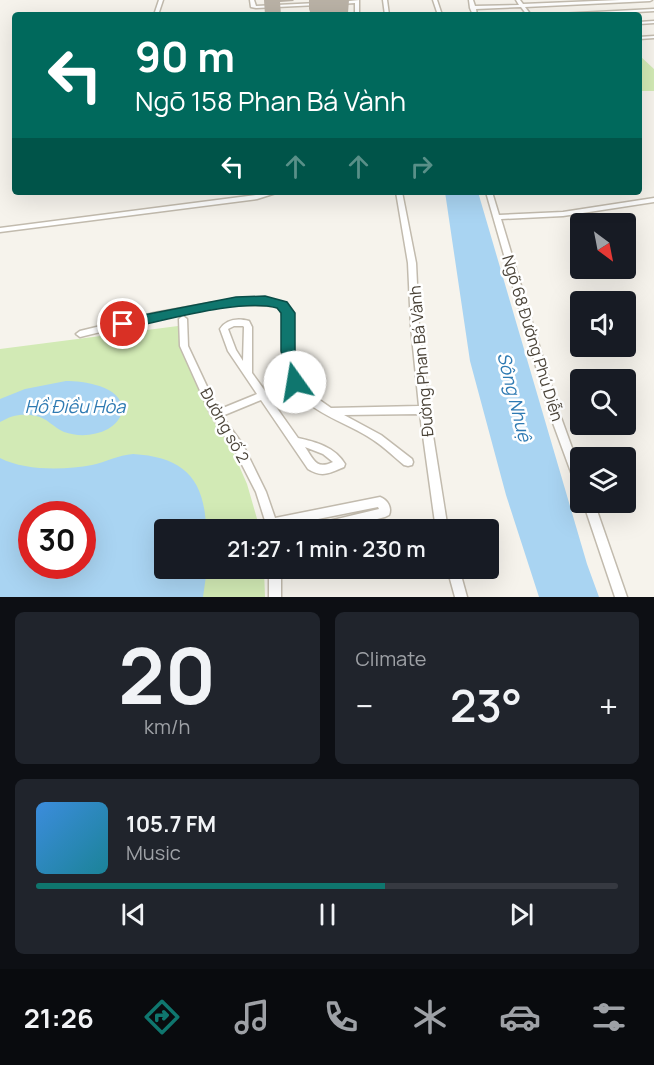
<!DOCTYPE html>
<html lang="en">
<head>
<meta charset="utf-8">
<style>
	:root { --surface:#171b24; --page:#20242c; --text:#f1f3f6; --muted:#9ea1a6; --line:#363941; --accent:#0f766e }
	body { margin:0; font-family:Manrope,sans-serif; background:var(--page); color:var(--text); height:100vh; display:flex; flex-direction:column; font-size:22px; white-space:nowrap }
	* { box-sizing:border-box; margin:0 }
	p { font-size:20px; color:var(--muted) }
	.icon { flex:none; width:33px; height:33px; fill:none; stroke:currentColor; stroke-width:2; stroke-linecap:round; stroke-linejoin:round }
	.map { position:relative; height:597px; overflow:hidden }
	.details { display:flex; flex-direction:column; gap:15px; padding:15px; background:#0d0f14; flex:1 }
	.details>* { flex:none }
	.top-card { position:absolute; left:12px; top:12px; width:630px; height:183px; border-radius:6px; box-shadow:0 6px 24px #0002; background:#00695c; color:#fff; overflow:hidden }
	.needle { width:39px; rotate:148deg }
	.buttons { position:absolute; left:570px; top:213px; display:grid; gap:12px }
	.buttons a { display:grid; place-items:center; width:66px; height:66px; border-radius:6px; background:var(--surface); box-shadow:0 6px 24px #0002; font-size:30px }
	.speed { position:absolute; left:18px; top:501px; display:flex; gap:12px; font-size:30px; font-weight:700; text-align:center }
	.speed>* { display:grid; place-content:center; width:78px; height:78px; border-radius:50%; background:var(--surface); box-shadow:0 6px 24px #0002; line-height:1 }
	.speed .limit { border:9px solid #d22; background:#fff; color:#111 }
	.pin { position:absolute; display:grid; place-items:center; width:51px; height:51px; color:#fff; margin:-26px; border:3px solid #fff; border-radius:50%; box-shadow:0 2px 6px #0007 }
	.me { position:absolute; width:66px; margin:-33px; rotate:347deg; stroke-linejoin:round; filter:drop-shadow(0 0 4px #0008) }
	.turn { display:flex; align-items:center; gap:21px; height:126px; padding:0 24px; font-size:27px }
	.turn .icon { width:78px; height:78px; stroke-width:2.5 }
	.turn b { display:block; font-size:42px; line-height:51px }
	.lanes { display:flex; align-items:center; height:57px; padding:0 24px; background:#0003; justify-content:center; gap:30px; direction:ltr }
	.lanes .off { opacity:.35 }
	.big { font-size:45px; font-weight:600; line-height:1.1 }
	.details .tile { flex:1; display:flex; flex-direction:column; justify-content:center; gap:9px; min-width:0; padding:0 21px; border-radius:9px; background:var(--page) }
	.details .dial { align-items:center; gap:0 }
	.dial b { font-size:78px; line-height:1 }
	.song { display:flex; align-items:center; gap:18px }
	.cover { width:72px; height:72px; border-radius:9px; background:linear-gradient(135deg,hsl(210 70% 55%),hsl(190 70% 35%)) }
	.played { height:6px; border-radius:3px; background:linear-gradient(90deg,var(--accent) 60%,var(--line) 60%) }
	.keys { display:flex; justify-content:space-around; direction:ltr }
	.heat { display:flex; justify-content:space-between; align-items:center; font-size:33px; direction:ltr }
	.details .tiles { flex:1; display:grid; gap:15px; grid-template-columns:1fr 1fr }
	.tile:last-child { grid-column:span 2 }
	.trip { position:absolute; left:154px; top:519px; width:345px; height:60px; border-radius:6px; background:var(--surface); box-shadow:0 6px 24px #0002; font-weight:600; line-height:60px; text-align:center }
	.dock { display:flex; height:96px; justify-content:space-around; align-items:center; background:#090b0e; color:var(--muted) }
	.dock .icon { width:42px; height:42px }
	.dock .active { color:var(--accent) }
	.dock b { font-size:27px; color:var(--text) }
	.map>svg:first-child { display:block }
	.green { fill:#d2eab5; fill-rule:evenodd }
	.water { fill:#a9d4f2; fill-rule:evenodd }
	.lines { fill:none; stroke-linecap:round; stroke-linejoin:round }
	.minor-casing { stroke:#c2bbae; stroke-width:3 }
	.minor { fill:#fff; fill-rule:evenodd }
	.wall { fill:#bab2a6 }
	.route { fill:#0f766e; stroke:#0a4d48; stroke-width:1.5 }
	.labels { text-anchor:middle; stroke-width:5; stroke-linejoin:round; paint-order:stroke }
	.street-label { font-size:16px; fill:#4b4439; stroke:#fff }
	.water-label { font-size:18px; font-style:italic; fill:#2e7ab2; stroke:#fff }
</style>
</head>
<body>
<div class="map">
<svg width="654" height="597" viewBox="0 0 654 597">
	<rect width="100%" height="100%" fill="#f6f3ec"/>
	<path class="green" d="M639 55 654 69V91H639Z
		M178 326 247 484 260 529 165 530V568L264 569 265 597H0V349ZM32 514H82V566H32Z"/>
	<path class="water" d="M445 192H478L587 564 599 597H539L506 495 470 361Z
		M66 381C83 381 124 386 122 411 121 418 115 425 108 429 95 436 78 437 64 432 53 427 47 418 36 416 22 413 12 415 0 422V399L25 389Z
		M133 454C183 457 205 478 206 529L165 530V568L207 569 203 597H0V458C25 471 65 470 92 465 106 462 118 455 133 454ZM32 514H82V566H32Z"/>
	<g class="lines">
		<defs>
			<path id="minor" d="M159 0H163L158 15H154Z
				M250 0H254L256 6 318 3 320 4 318 5 256 8 251 7Z
				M359 0V15H355V3L340 4 338 3 340 2Z
				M383 0H387L389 15H385Z
				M433 0H437L442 15H438Z
				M469 0H473L475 6 519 5 516 0H520L523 4 620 0H652L650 1 525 7 531 15H527L521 7 476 9 477 15H473L470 8Z
				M654 9V11L586 15H557L559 14Z
				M654 21V23L639 24V22Z
				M654 36V38L639 39V37Z
				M267 192H277L276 193 257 199 0 232V228L256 195Z
				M396 192H402L416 263 419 327 429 410 448 530H436L420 414 344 415 381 435 412 459 413 462 412 465 408 466 404 465C392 455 381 444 367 436 342 421 310 412 293 387L269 397 298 438C316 442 335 447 345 464L344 467C330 473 322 478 308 469L261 400 222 416 243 445 266 492 275 518 380 497C388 500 392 508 389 515L385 517 334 530H307L308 526 312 525 379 509 378 507 278 527 279 530H268L256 492 235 451 211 415 180 346 179 319 183 316 187 319 188 346 218 410 257 394 228 351 220 329C227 319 237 318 249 321L252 327V373L265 391 290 380C282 357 290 330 279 307 213 298 144 322 80 337L76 334 80 331 154 313 210 303 237 300 261 299 282 302 286 305 292 322 296 373 299 381 311 394 331 408 419 406 411 327 408 263ZM234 326H243L244 327 243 361 236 350 228 329ZM305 447 323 454 333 462C316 470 314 460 305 447Z
				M486 192H492L499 215 563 212 654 198V202L563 216 501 219 559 412 580 470V487L576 486 575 483 549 412Z
				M583 502H594L627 597H615Z
				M269 568H281V597H269Z
				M447 568H459L467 597H455Z"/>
		</defs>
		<use href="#minor" class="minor-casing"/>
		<use href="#minor" class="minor"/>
	</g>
	<path class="wall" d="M264 0H293L294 1 280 2 281 15H265Z
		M309 0H349L348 13 311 15 309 9Z"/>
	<path class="route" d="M265 296 287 302 295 313V351L303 382 301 386H290L288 382 281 351V313L277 308C240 298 164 321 123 329L116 324 123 319 236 297Z"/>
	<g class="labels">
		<g class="street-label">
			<text transform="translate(533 338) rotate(73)" y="6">Ngõ 68 Đường Phú Diễn</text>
			<text transform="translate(421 361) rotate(-95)" y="6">Đường Phan Bá Vành</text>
			<text transform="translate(225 425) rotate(61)" y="6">Đường số 2</text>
		</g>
		<g class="water-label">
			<text transform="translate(514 397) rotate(76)" y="6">Sông Nhuệ</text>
			<text x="75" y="413">Hồ Điều Hòa</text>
		</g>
	</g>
</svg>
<div class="buttons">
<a><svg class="needle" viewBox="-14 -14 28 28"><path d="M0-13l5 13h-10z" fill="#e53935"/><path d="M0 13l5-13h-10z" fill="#9ea1a6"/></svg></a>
<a><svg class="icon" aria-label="sound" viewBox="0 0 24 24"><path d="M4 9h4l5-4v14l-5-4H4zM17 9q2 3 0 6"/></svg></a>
<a><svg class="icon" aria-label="search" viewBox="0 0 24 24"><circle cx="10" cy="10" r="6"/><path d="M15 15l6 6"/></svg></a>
<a><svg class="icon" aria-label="layers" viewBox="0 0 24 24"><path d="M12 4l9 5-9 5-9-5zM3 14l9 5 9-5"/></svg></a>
</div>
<div class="speed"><div class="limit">30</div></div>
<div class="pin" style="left:123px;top:324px;background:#d93025"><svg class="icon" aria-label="arrive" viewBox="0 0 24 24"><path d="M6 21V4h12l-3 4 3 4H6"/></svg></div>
<svg class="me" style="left:295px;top:382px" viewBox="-20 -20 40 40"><circle r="19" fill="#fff"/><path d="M0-13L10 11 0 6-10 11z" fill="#0f766e"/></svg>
<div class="trip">21:27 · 1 min · 230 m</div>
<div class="top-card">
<div class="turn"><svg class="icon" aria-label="left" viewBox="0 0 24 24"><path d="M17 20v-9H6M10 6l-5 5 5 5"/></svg><div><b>90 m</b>Ngõ 158 Phan Bá Vành</div></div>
<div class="lanes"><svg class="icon" aria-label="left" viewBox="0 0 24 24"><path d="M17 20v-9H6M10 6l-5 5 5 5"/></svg><svg class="icon off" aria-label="ahead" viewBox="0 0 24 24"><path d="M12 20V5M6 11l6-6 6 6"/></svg><svg class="icon off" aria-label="ahead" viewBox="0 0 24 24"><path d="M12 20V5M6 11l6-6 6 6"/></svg><svg class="icon off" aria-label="right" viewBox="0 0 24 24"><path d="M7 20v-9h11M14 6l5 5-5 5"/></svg></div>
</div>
</div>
<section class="details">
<div class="tiles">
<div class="tile dial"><b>20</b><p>km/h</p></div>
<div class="tile"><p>Climate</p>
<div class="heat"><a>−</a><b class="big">23°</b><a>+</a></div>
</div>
<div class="tile">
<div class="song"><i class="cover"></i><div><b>105.7 FM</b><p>Music</p></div></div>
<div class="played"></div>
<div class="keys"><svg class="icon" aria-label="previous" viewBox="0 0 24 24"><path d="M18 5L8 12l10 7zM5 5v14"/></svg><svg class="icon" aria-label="pause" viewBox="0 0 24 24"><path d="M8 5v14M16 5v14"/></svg><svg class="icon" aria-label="next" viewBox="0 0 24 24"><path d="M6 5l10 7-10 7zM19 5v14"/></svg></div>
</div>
</div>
</section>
<nav class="dock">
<b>21:26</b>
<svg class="icon active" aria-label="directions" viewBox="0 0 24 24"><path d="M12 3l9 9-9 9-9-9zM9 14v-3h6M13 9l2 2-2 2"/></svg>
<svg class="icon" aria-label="music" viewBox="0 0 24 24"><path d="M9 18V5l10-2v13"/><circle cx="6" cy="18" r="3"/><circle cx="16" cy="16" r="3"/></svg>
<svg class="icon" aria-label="phone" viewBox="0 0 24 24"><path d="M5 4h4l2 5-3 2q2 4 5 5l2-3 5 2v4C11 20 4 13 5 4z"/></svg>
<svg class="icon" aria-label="climate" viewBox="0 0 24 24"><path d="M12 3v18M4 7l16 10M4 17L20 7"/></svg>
<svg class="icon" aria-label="car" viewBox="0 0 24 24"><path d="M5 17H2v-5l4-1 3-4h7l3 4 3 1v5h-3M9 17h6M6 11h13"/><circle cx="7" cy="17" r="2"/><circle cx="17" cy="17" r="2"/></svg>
<svg class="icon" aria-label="filters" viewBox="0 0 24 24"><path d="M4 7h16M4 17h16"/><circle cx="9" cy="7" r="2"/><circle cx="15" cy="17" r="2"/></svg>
</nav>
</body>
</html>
